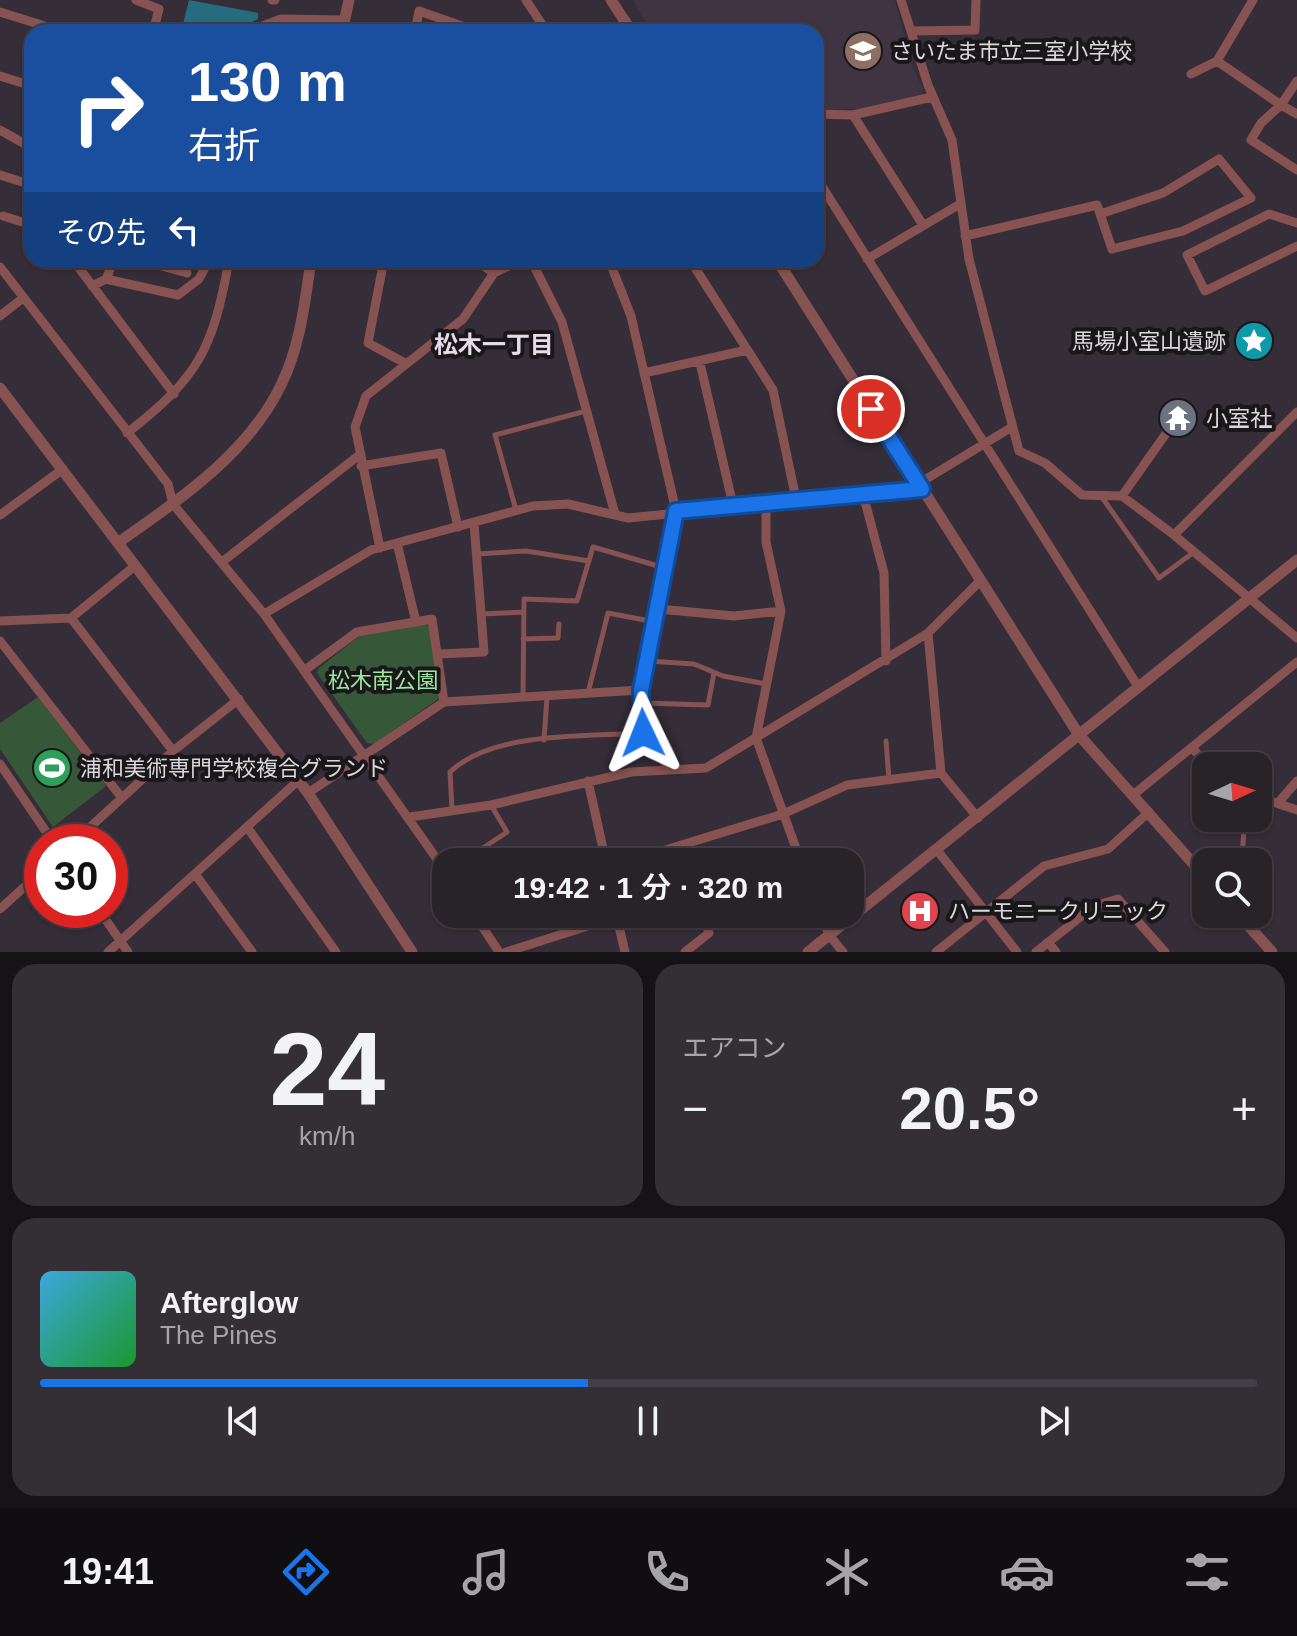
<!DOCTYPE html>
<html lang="ja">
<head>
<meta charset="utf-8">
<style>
	:root { --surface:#282229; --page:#342f35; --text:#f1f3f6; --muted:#a5a4a8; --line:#443f46; --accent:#1a73e8 }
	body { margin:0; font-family:Arial,"Noto Sans JP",sans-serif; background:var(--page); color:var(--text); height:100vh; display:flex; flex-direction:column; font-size:30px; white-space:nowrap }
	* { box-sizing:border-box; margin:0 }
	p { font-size:26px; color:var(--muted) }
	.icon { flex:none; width:44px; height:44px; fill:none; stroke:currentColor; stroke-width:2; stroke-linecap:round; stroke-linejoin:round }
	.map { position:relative; height:952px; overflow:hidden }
	.side { display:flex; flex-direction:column; gap:12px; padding:12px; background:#161317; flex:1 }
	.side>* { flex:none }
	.guide { position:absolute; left:24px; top:24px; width:800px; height:244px; border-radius:24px; box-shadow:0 2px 6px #0004,0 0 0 2px var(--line); background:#1a4fa0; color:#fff; overflow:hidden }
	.needle { width:52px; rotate:86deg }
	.tools { position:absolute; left:1192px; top:752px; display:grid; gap:16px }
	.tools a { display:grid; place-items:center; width:80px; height:80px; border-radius:16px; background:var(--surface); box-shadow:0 2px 6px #0004,0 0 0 2px var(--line); font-size:40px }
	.speed { position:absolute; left:24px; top:824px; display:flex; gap:16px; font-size:40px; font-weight:700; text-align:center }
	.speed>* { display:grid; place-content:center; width:104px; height:104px; border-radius:50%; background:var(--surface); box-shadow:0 2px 6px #0004,0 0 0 2px var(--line); line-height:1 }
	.speed .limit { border:12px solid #d22; background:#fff; color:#111 }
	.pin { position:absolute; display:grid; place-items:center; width:68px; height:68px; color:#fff; margin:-34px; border:4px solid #fff; border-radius:50%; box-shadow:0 2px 8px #0007 }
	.me { position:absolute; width:88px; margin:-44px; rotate:358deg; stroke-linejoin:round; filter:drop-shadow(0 0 6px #0008) }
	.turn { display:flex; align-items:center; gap:28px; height:168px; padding:0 32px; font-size:36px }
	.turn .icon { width:104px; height:104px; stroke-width:2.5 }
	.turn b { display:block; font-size:56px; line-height:68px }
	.then { display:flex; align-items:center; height:76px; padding:0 32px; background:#0003; gap:16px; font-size:30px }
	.big { font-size:60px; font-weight:600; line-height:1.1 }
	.side .card { flex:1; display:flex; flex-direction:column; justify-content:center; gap:12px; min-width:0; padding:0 28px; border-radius:24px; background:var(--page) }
	.side .dial { align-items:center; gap:0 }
	.dial b { font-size:104px; line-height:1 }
	.song { display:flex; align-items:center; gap:24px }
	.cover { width:96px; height:96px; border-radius:12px; background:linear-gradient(135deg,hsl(200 70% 55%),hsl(130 70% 35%)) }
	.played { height:8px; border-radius:4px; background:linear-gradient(90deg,var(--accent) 45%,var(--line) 45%) }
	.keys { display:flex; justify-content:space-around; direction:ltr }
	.heat { display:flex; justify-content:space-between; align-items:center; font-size:44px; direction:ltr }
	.side .tiles { flex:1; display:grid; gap:12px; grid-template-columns:1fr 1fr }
	.card:last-child { grid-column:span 2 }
	.trip { position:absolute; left:432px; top:848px; width:432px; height:80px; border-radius:24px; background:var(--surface); box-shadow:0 2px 6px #0004,0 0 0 2px var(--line); font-weight:600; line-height:80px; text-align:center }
	.dock { display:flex; height:128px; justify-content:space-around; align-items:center; background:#100e10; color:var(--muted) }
	.dock .icon { width:56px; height:56px }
	.dock .selected { color:var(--accent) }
	.dock b { font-size:36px; color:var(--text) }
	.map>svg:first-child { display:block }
	.built { fill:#403342 }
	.green { fill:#375838 }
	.water { fill:#256d7e }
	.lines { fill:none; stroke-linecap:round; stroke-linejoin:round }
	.service { stroke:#865352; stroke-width:5 }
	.minor { stroke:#865352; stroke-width:9 }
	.tertiary { stroke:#865352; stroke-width:11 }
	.route-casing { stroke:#114b97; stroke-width:20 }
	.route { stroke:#1a73e8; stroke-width:14 }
	.labels { text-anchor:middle; stroke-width:8; stroke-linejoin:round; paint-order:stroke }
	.poi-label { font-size:22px; fill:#dcd7dd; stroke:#1a171b; text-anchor:start }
	.park-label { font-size:22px; fill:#9ce79e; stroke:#1a171b }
	.neighbourhood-label { font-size:24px; font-weight:bold; fill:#e6dce9; stroke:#1a171b }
</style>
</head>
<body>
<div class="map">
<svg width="1297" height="952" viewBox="0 0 1297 952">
	<rect width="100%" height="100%" fill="#352d37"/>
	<path class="built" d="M633 0H895L914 71 924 90 921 95 867 109 816 110V32H652Z"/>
	<path class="green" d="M424 624 431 627 441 697 374 744 367 743 317 673 319 668 361 635Z
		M38 697 106 786 53 827 0 749V723Z"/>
	<path class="water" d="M189 0 258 13V19L233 32H181Z"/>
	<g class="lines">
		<path class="service" d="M1101 496 1159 578 1194 552
			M516 510 495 435 586 411
			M477 554 526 551 589 561
			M481 614 524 612
			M523 639 558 638 559 624
			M648 661 694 664 723 676 766 684
			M588 693 608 613 655 622
			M523 696 524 599 577 601 593 547 665 568
			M642 703 708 705 714 673
			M544 740 547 697
			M886 741 889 780
			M452 810 450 772C493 731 585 737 643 733
			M462 862 507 832 491 805
			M1233 862 1242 855 1245 818"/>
		<path class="minor" d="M136 0 159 9 153 32
			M272 0H275
			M526 0 547 32
			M901 0 928 85 952 140 969 259 1019 451 1045 463 1082 495 1122 496 1174 535 1297 638
			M0 12 64 32
			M911 31 975 30 976 0
			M246 32 281 19 344 20
			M415 32 419 11 462 26 466 32
			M1217 61 1281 105 1261 123 1251 140 1297 170
			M1191 74 1217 61 1253 0
			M0 76 32 86
			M1297 81 1281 105 1297 114
			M816 114 853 115 932 97
			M853 115 923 225
			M0 130 32 148
			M0 175 32 185
			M816 177 1139 688
			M25 183 32 163
			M3 216 32 225
			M1297 223 1269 214 1187 255 1205 291 1297 246
			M965 236 1097 205 1112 249 1183 231 1251 198 1219 159 1163 193 1100 214
			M867 259 960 204
			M73 260 174 394
			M140 260 187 273
			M384 260 368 343 405 363
			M475 260 494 273
			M531 260 562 322 615 514
			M609 260 631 316 676 511 641 690 645 743 672 769
			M690 260 773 390 796 499
			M0 267 168 484 173 504 264 614 446 872
			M106 279 178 295 199 279 209 260
			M92 286 106 279 114 260
			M0 316 23 298
			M700 363 733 505
			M644 373 747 350
			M127 433C199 377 213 349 229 260
			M361 466 441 453 458 527
			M918 484 1012 427
			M863 494 884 573 886 661
			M1122 496 1172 425
			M766 502V542L781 611 756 738 801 862
			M0 515 63 469
			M1174 535 1297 412
			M397 543 416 622
			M380 548 355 427 366 396 463 319 494 273 521 260
			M222 562 358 456
			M658 609 734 616 781 611
			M264 614 371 550 533 506 568 504 628 518 922 489
			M71 618 136 565
			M0 621 71 618 173 751
			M928 633 941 773 978 818
			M0 641 122 798
			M439 654 484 652 474 523
			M305 670 357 632 432 619 444 702
			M1192 748 1209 766
			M0 764 53 842
			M588 781 606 862
			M308 793 444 702 641 690
			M1133 795 1297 662
			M1258 797 1297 810
			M1278 803 1297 781
			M410 817 491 805 631 772 706 768 928 633 980 581
			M247 827 336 952
			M74 842 173 751 239 699
			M681 846 686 862
			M937 850 1017 952
			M626 862 783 814 847 785 941 773
			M195 874 252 952
			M0 909 42 871
			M99 910 128 952
			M474 914 499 952
			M616 914 625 952
			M821 914 829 935 843 952
			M1048 942 1056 952
			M108 952 299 780
			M506 952 616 917
			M685 952 709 933 703 914
			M936 952 1044 866 1108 849 1149 812
			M1036 952 1094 906 1118 899 1165 952"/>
		<path class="tertiary" d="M611 0 632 32
			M342 32 349 0
			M777 260 1079 735 1206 878
			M0 388 308 793 412 952
			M119 542C180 499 248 454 281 385 300 347 305 302 311 260
			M1238 914 1272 952
			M808 952 1297 560"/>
	</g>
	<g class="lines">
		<defs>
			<path id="route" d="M643 733 641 690 676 511 922 489 871 409"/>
		</defs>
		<use href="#route" class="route-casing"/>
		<use href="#route" class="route"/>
	</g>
	<defs>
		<symbol id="school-disc" viewBox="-11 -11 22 22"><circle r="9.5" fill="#8d6e63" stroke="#1a171b"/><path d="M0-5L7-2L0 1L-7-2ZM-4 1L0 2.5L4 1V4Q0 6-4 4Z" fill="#fff"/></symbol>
		<symbol id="sight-disc" viewBox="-11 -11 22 22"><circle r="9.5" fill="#0f9aa8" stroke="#1a171b"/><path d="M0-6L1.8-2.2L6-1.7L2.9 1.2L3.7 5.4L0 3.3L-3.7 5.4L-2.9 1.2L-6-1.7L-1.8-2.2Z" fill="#fff"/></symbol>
		<symbol id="temple-disc" viewBox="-11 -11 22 22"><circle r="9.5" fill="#6b7280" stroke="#1a171b"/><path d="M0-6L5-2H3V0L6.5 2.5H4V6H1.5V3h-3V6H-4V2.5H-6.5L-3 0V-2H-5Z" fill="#fff"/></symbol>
		<symbol id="stadium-disc" viewBox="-11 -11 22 22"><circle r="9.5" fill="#2e9e5b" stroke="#1a171b"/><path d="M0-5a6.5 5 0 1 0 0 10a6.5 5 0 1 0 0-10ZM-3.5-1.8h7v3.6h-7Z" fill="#fff"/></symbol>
		<symbol id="hospital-disc" viewBox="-11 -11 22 22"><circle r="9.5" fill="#e0444e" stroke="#1a171b"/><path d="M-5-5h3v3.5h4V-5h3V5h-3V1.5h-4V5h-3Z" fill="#fff"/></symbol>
	</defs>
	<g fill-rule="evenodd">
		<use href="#school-disc" x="841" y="29" width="44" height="44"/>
		<use href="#sight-disc" x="1232" y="319" width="44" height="44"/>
		<use href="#temple-disc" x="1156" y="396" width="44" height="44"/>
		<use href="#stadium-disc" x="30" y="746" width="44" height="44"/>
		<use href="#hospital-disc" x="898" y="889" width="44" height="44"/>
	</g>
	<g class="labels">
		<g class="poi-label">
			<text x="891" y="59">さいたま市立三室小学校</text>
			<text x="1226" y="349" text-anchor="end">馬場小室山遺跡</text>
			<text x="1206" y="426">小室社</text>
			<text x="80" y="776">浦和美術専門学校複合グランド</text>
			<text x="948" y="919">ハーモニークリニック</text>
		</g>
		<g class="park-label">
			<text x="383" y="688">松木南公園</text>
		</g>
		<g class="neighbourhood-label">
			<text x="494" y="353">松木一丁目</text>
		</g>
	</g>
</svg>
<div class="tools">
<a><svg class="needle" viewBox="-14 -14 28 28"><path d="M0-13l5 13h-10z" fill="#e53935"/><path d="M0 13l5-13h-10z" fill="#a5a4a8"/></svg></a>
<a><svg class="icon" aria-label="search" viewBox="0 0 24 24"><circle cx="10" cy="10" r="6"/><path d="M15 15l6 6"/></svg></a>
</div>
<div class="speed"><div class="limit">30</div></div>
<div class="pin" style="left:871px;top:409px;background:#d93025"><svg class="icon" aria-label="arrive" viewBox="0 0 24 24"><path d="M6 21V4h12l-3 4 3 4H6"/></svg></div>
<svg class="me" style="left:643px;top:733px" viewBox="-20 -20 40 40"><path d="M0-17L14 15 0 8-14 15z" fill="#1a73e8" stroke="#fff" stroke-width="4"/></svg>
<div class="trip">19:42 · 1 分 · 320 m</div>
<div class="guide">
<div class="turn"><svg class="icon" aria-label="right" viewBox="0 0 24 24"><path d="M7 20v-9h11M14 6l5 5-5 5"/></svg><div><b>130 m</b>右折</div></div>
<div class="then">その先<svg class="icon" aria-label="left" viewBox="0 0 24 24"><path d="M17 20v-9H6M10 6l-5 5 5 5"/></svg></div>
</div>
</div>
<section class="side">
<div class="tiles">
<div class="card dial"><b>24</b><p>km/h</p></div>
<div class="card"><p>エアコン</p>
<div class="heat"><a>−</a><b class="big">20.5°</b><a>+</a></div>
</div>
<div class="card">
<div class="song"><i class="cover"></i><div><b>Afterglow</b><p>The Pines</p></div></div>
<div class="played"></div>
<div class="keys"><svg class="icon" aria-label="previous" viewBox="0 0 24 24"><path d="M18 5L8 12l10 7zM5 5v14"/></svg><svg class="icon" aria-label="pause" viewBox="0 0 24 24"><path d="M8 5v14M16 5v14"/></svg><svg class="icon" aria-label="next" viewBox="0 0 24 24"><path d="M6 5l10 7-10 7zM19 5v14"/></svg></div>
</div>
</div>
</section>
<nav class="dock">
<b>19:41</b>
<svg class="icon selected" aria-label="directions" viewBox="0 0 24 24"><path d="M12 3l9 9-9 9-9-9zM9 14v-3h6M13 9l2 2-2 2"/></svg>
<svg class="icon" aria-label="music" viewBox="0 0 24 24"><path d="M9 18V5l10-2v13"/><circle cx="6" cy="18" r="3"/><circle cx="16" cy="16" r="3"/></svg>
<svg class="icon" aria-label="phone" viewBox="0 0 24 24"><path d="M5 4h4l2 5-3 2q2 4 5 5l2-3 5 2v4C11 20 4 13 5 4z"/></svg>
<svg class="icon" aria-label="climate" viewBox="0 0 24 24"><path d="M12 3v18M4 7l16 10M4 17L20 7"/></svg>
<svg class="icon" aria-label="car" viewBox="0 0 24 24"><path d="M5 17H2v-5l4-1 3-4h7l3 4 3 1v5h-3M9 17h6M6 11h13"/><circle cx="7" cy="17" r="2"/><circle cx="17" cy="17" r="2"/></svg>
<svg class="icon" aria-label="filters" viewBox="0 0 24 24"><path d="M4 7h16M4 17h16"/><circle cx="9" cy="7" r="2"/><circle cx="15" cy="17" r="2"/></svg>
</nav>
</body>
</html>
